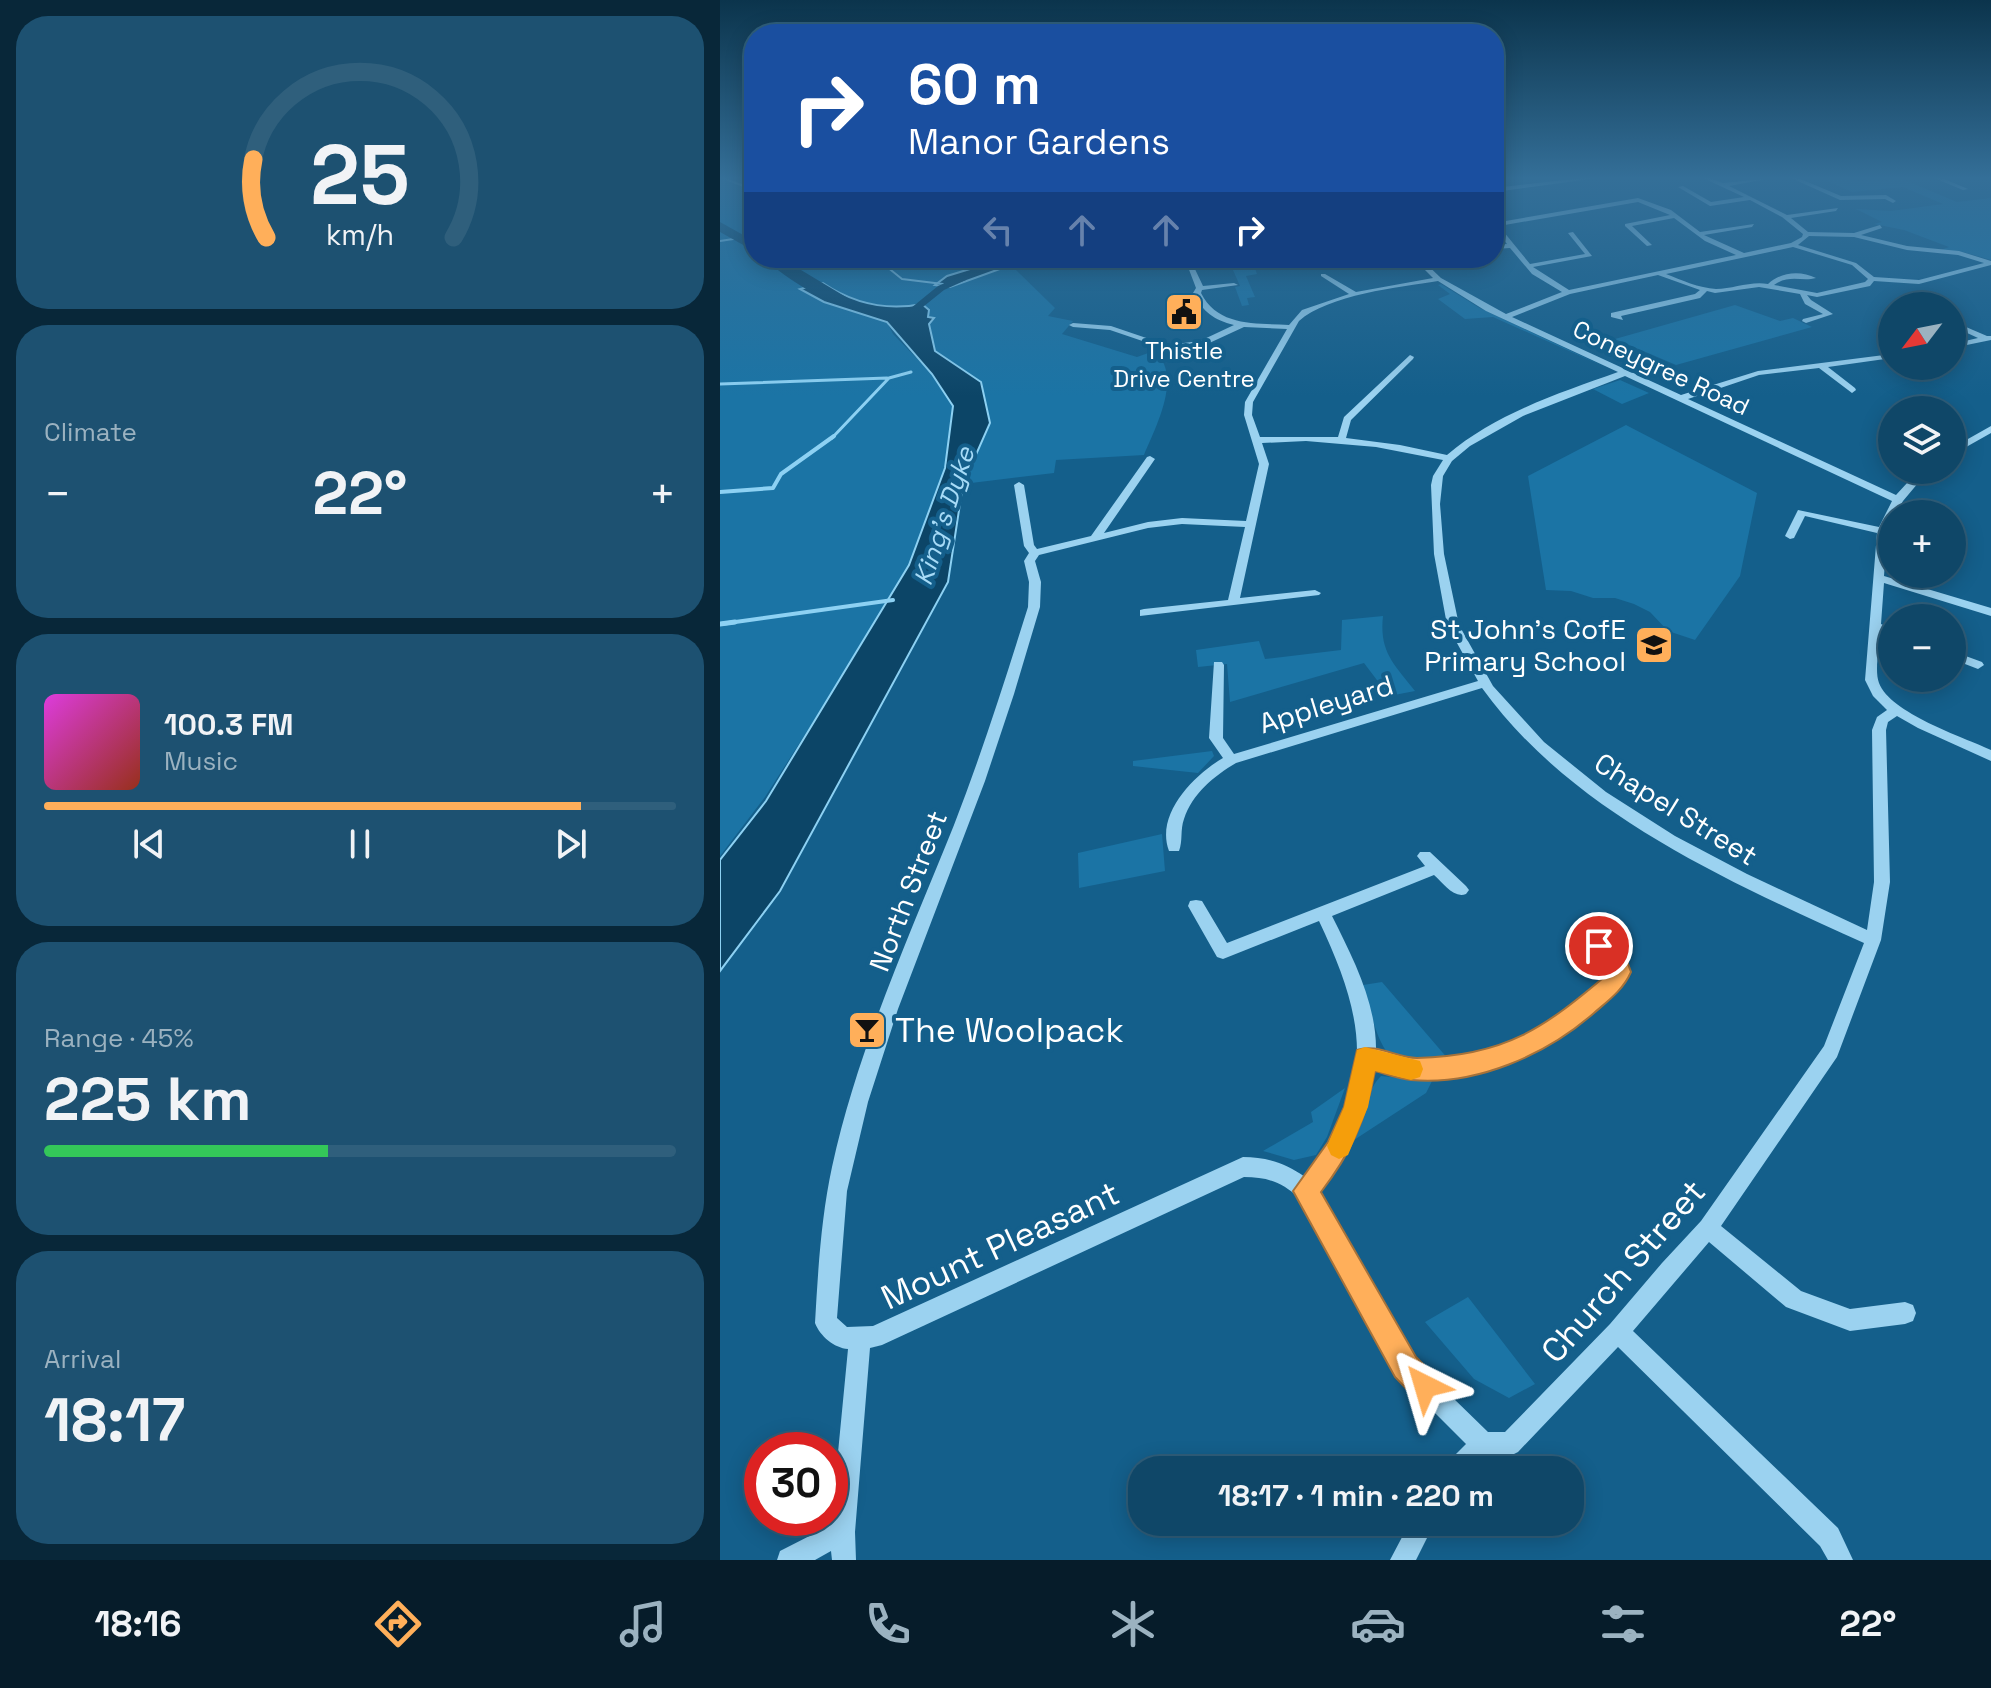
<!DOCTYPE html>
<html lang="en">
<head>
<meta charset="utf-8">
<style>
	:root { --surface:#0f4768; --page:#1d5171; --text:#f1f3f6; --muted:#9bb2c0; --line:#2f5f7c; --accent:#ffaf5a }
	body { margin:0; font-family:"Space Grotesk",sans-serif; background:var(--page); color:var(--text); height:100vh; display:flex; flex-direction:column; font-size:30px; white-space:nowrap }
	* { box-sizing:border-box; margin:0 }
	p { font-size:26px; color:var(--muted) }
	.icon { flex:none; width:44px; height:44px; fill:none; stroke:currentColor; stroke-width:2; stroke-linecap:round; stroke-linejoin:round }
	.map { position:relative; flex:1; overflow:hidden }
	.drawer { display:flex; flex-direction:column; gap:16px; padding:16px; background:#082739; width:720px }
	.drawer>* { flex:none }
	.top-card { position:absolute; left:24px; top:24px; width:760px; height:244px; border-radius:32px; box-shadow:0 4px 20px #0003,0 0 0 2px var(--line); background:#1a4fa0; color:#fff; overflow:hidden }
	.needle { width:52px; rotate:238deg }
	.controls { position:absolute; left:1158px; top:292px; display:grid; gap:16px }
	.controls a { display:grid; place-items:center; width:88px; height:88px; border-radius:50%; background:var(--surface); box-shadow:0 4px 20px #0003,0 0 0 2px var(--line); font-size:40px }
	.speed { position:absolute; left:24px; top:1432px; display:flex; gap:16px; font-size:40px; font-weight:700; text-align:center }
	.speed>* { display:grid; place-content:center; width:104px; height:104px; border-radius:50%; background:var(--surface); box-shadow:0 4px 20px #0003,0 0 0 2px var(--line); line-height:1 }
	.speed .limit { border:12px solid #d22; background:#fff; color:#111 }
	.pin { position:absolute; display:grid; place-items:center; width:68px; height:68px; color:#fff; margin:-34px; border:4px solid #fff; border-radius:50%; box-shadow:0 2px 8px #0007 }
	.me { position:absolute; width:88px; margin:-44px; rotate:320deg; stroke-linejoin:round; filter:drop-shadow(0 0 6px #0008) }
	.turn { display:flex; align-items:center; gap:28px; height:168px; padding:0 32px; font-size:36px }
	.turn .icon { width:104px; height:104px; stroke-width:2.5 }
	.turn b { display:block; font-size:56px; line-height:68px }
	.lanes { display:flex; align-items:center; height:76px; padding:0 32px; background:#0003; justify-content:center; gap:40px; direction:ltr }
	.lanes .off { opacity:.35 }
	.big { font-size:60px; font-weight:600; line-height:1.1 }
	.drawer .card { flex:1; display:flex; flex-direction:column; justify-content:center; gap:12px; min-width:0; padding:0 28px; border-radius:32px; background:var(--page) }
	.drawer .dial { align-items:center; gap:0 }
	.dial svg { height:208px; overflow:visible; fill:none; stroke:var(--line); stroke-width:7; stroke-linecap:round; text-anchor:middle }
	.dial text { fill:var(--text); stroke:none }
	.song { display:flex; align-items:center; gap:24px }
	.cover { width:96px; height:96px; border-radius:12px; background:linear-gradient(135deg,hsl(300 70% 55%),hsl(10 70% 35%)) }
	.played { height:8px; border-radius:4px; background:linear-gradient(90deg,var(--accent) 85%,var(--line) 85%) }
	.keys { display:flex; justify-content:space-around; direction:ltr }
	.heat { display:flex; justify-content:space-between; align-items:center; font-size:44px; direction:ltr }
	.charge { height:12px; border-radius:6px; background:linear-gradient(90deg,#34c759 45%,var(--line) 0) }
	.trip { position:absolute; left:408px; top:1456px; width:456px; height:80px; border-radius:32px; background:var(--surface); box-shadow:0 4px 20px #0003,0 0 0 2px var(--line); font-weight:600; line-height:80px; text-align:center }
	.tabs { display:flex; height:128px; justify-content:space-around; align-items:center; background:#061c2a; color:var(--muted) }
	.tabs .icon { width:56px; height:56px }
	.tabs .current { color:var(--accent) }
	.tabs b { font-size:36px; color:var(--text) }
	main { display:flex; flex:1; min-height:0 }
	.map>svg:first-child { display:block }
	.green { fill:#1b74a5 }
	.water { fill:#0c4567; stroke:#8dd1f3; stroke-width:2 }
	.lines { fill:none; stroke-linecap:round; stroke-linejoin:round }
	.stream-far3 { stroke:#8dd1f3; stroke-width:2 }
	.stream-far2 { stroke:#8dd1f3; stroke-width:3 }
	.stream-far1 { stroke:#8dd1f3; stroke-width:4 }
	.stream { stroke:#8dd1f3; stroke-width:5 }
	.canal { fill:#0c4567; fill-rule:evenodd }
	.river { fill:#0c4567; fill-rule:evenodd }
	.minor { fill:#9bd2f0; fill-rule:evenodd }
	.route { fill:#ffaf5a; stroke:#a6723a; stroke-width:2 }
	.slow { fill:#f59e0b }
	.labels { text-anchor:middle; stroke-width:8; stroke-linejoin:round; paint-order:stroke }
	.far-poi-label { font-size:24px; fill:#fff; stroke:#145f8b }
	.far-street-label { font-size:24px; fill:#fff; stroke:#145f8b }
	.far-water-label { font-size:26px; font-style:italic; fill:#a7dbf7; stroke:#145f8b }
	.poi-label { font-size:28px; fill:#fff; stroke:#145f8b; text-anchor:end }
	.street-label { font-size:28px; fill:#fff; stroke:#145f8b }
	.near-poi-label { font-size:34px; fill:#fff; stroke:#145f8b; text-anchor:start }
	.near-street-label { font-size:34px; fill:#fff; stroke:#145f8b }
</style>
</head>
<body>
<main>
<section class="drawer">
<div class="card dial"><svg viewBox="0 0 100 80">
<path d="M14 69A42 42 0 1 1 86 69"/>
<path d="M14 69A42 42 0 0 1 9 39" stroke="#ffaf5a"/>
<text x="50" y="56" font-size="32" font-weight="700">25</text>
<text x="50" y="72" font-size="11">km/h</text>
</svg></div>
<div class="card"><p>Climate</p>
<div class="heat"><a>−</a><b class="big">22°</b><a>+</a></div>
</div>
<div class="card">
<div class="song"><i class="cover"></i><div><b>100.3 FM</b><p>Music</p></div></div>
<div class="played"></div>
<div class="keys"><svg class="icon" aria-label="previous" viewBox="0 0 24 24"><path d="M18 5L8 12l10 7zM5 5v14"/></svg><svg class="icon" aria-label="pause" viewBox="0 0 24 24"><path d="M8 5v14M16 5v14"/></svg><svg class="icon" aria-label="next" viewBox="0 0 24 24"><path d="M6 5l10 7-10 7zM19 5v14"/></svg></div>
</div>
<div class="card"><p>Range · 45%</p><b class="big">225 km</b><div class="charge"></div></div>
<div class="card"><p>Arrival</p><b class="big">18:17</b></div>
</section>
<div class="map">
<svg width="1271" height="1560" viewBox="0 0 1271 1560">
	<rect width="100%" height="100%" fill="#145f8b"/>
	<path class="green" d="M0 178H10L34 189V258H286L227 276 216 285 227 287 310 258H319L295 269 335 308 328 316 353 321 342 334 417 357 434 351C464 375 435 428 424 455L336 460 334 473 243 484 270 423 261 382 215 351 202 304C166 311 134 304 103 283L86 292 104 302 167 322 173 334 212 374 234 406 225 468 190 562 157 622 45 797 0 856Z
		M1101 178C1125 178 1145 184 1169 181L1162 178H1180L1237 202 1271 198V260L1243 252 1221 250 1229 247 1184 230 1154 224 1162 222 1136 209 1171 211 1223 204 1183 187 1132 192Z
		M539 258 584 260 534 265 537 274 526 276 535 297 527 298 529 305 522 306 515 287 520 286 509 261Z
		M721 284 758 307 885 367 773 317 745 319 718 299 730 294 718 285Z
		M1015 305 1060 321 1073 318 1092 327 956 365 895 339Z
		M900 380 929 393 902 404 873 389Z
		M906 425 1037 493 1020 576 975 640 948 631 930 612 914 604 895 598H873L851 591 826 590 808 476Z
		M663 616C659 652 674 664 695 691L669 696 644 663 510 702 507 664 478 667 476 650 539 641 545 659 621 650 622 620Z
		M492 751 494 756 478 773 413 766V761Z
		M442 834 445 871 359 888 358 853Z
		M662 982 729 1060 695 1061 669 1055C654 1036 651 1009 643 985Z
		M661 1076 712 1081 706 1093 634 1140C642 1121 647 1089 661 1076Z
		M625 1088 607 1137 596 1155 574 1160 543 1151 593 1122 591 1112Z
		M748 1297 815 1384 789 1398 754 1379 705 1322Z"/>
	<path class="water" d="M286 258H310L230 287 215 285 227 276Z
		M103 283C134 304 166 311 202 304L209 310 208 317 214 318 209 324 215 351 261 382 270 423 243 484 228 582 60 891 0 971V860L46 801 189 565 225 468 233 406 212 374 167 322 104 302 80 289Z"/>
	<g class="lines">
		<path class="stream-far3" d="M3 178 34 190
			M0 241 20 238
			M156 258 182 279 223 284"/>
		<path class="stream-far2" d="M0 384 167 378
			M112 438 169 378 191 372"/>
		<path class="stream-far1" d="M0 492 53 488 61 474 114 436
			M1 624 173 600"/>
		<path class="stream" d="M0 624 15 622"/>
		<path class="canal" d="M243 275 246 280 224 290 188 319 180 317 218 286Z"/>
		<path class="river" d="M0 222 34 241V251L0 232Z
			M44 258H61L136 303 134 306C113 310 58 273 44 258Z"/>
		<path class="minor" d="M862 178H878L774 192V188Z
			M983 178H990L1003 183 1052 178 1009 186 1067 215 1118 208 1116 211 1071 218 1088 232 1134 233 1160 225 1162 228 1141 235 1187 246 1239 251 1271 261V265L1199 284 1154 281 1150 286 1097 297 1087 295 1091 300 1113 314 1086 323 1082 321 1083 319 1103 314 1085 304 1080 294 1039 287 995 293 987 291 980 298 901 316 903 320 891 317V313L975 294 980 290 938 275 850 294 792 317 961 395 1038 371 1172 354V358L1108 367 1135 388 1136 390 1132 393 1099 368 1039 375 968 399 1176 495 1199 470H1209L1183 501 1176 514H1172V522L1167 531 1164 576 1271 608V616L1164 583 1161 624 1172 629V637L1160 632C1160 647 1154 669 1159 683 1170 713 1243 737 1271 750V761L1198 728 1177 716 1168 722 1166 730 1170 882 1161 940 1117 1057 1001 1226 1081 1291 1130 1309 1185 1302 1193 1305 1196 1313 1193 1321 1185 1324 1130 1331 1066 1307 989 1242 913 1331 1118 1528 1133 1560H1108L1100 1546 898 1347 798 1452 790 1456H768L753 1470H724L728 1462 746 1444 677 1375 579 1198C562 1182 547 1177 524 1177L162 1345 150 1348 135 1532 136 1560H112L111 1551 95 1560H57L60 1551 111 1525 128 1349C114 1348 100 1336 95 1323 98 1271 101 1218 112 1167 138 1048 189 937 234 825 262 753 285 680 308 607L309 582 304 561 309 553 304 546 294 485 299 482 304 485 314 545 317 549 371 536 427 457 430 456 435 459 384 533 428 522 462 518 526 521 539 464 524 415 525 402 567 329 524 327 485 345 446 349 390 330 353 327 349 325 353 323 391 326 447 345 480 341 514 325C494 320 483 312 473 293L476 288 468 267 471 265 474 267 483 286 514 283 518 285 482 290 481 293C498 327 536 323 569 325L582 310 629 294 601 276V274H605L636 292 713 278 693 258H700L721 278 786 314 842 292 812 274 790 248 774 249V245L787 244 774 228V223L918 198 951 210 980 232 1034 224 1032 227 984 235 1024 253 1071 243 1082 237 1083 234 1062 217 1030 200 990 206 958 187 963 186 991 202 1024 197ZM918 202 950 215 905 224V226L927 246 932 245 912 226 954 218 985 241 1016 255 849 290 813 267 872 256 853 232 848 233 865 254 810 264 779 226ZM1089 236 1134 237 1187 250 1238 255 1264 263 1199 280 1154 277 1136 263 1078 245ZM1073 247 1132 265 1148 279 1145 282 1097 293 1054 285C1069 274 1082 282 1096 278 1080 270 1061 272 1048 284 1030 281 1013 289 996 289 979 288 961 280 946 274ZM718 281 766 311 898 372C839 393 775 414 727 455L680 445 626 438 631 420 693 359 694 357 690 355 624 417 618 437H540L532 415 533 402 579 321C608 295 679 287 718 281ZM905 376 1172 501 1159 527 1078 510 1065 536 1070 539 1074 538 1085 516 1157 533 1145 680 1153 696 1167 710 1157 717 1152 730 1154 882 1147 930 1027 874 955 836 886 792 824 742 773 686 739 625 724 554 720 504 723 476 732 461 750 446 803 416ZM586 441 656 447 723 460 713 476 711 485 714 554 727 625 758 681 514 754 503 738 504 665 502 662H494L489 738 503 758C474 775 435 814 449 851H459C463 841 460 830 464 819 472 794 494 776 516 763L762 688C851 812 1009 882 1144 943L1104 1046 981 1221 942 1263 890 1324 785 1432H768L693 1359 598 1192C626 1157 646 1113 654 1069 681 1075 706 1080 734 1077 788 1070 884 1023 908 972L903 958 866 923 860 921 854 923 852 928 854 933 890 967 892 972C881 987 865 998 850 1009 789 1054 730 1071 656 1052 657 1004 633 958 612 916L714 875C723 883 734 899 746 894L749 890 746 886 710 852H700L697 856 705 866 507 943 482 901 476 900 470 901 468 906 497 957 503 959 599 921C645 1018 659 1088 585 1177 566 1163 546 1157 523 1157L153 1326 127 1327 117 1318 127 1191 148 1102 178 1009 265 781 294 694 320 607 321 582 315 561 319 555 428 528 462 524 525 527 508 600 424 609 420 610V616L599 595 601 593 595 590 520 598 549 464 542 443Z
			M1071 178H1078L1121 196 1166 195 1176 201 1173 203 1165 199 1120 200Z
			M1214 178H1222L1248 189 1243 190Z
			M1232 321 1267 336H1271V340L1232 348V344L1258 338 1232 326Z
			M1271 426V433L1232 455V448Z
			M1232 651 1262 662 1264 665 1258 669 1232 659Z
			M690 1522H715L696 1560H670Z"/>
	</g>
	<linearGradient id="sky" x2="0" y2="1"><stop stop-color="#0b344c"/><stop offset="0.45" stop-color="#346f98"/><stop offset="1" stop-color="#346f98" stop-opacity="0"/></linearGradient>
	<rect width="1271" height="396" fill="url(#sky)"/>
	<path class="route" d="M879 937 905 956 911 972C903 990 889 1000 874 1013 826 1055 756 1086 691 1080 679 1079 666 1074 655 1071 646 1120 631 1153 601 1192L696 1357 715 1376 719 1386 715 1397 705 1401 694 1397 675 1377 573 1191 608 1142 624 1107 637 1050C656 1043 677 1058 697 1058 786 1056 824 1028 889 973L888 968 868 946 871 939Z"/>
	<path class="slow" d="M645 1047 700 1061 703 1069 700 1077 691 1080 655 1071 648 1107 628 1155 619 1159 611 1155 607 1146 624 1107 637 1050Z"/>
	<defs>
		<symbol id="civic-square" viewBox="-11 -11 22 22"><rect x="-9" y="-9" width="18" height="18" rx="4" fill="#ffaf5a" stroke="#145f8b"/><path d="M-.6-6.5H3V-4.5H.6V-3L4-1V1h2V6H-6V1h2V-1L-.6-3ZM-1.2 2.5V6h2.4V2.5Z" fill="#111"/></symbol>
		<symbol id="school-square" viewBox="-11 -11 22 22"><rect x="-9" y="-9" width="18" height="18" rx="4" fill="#ffaf5a" stroke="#145f8b"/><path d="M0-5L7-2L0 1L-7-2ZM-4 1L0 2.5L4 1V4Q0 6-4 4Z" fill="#111"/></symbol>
		<symbol id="bar-square" viewBox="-11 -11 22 22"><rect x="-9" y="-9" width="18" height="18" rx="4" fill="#ffaf5a" stroke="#145f8b"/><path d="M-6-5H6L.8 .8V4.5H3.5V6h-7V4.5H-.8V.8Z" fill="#111"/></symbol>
	</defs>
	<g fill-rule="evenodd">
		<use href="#civic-square" x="442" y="290" width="44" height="44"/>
		<use href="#school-square" x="912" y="623" width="44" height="44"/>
		<use href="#bar-square" x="125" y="1008" width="44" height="44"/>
	</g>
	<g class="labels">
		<g class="far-poi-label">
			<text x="464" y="359">Thistle<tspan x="464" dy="28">Drive Centre</tspan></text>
		</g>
		<g class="far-street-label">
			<text transform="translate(941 368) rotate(25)" y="8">Coneygree Road</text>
		</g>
		<g class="far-water-label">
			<text transform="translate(224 516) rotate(-72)" y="9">King's Dyke</text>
		</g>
		<g class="poi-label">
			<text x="906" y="639">St John's CofE<tspan x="906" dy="32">Primary School</tspan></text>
		</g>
		<g class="street-label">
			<text transform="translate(606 704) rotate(-17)" y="10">Appleyard</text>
			<text transform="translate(956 809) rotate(32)" y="10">Chapel Street</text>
			<text transform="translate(188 891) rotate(-69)" y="10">North Street</text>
		</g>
		<g class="near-poi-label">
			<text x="175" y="1042">The Woolpack</text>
		</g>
		<g class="near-street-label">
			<text transform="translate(280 1245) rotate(-25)" y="12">Mount Pleasant</text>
			<text transform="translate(903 1271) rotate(-49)" y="12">Church Street</text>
		</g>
	</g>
</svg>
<div class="controls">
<a><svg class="needle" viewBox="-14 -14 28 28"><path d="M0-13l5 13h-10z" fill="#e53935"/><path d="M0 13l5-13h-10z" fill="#9bb2c0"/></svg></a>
<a><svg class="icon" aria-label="layers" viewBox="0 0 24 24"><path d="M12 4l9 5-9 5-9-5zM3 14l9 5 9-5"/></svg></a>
<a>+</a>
<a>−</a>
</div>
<div class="speed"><div class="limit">30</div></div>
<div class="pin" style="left:879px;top:946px;background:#d93025"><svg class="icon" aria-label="arrive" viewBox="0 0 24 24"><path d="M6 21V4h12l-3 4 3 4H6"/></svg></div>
<svg class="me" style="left:705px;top:1386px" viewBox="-20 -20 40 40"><path d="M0-17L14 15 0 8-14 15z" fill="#ffaf5a" stroke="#fff" stroke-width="4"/></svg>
<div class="trip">18:17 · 1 min · 220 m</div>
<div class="top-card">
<div class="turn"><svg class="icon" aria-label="right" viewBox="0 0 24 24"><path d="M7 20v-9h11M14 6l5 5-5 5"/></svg><div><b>60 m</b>Manor Gardens</div></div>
<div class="lanes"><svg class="icon off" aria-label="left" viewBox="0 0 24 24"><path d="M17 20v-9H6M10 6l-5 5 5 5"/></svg><svg class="icon off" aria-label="ahead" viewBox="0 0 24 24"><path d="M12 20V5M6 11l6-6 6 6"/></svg><svg class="icon off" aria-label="ahead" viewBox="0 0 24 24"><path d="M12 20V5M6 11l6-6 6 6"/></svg><svg class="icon" aria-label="right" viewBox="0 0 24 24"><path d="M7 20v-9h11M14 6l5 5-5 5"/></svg></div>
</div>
</div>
</main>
<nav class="tabs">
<b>18:16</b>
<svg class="icon current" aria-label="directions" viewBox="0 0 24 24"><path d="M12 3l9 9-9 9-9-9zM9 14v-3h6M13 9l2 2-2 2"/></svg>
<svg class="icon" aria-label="music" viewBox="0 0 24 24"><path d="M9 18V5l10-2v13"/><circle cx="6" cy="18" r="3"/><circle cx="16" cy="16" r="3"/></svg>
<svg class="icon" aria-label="phone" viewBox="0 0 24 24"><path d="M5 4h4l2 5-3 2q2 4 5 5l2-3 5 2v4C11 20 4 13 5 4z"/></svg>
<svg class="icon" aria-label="climate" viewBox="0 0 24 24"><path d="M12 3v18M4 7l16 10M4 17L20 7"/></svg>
<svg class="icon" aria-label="car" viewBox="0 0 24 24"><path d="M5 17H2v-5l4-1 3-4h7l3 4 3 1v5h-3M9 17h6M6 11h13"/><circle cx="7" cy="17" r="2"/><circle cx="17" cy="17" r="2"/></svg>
<svg class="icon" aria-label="filters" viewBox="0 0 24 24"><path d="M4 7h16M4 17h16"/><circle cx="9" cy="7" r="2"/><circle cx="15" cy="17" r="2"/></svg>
<b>22°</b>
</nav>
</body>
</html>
